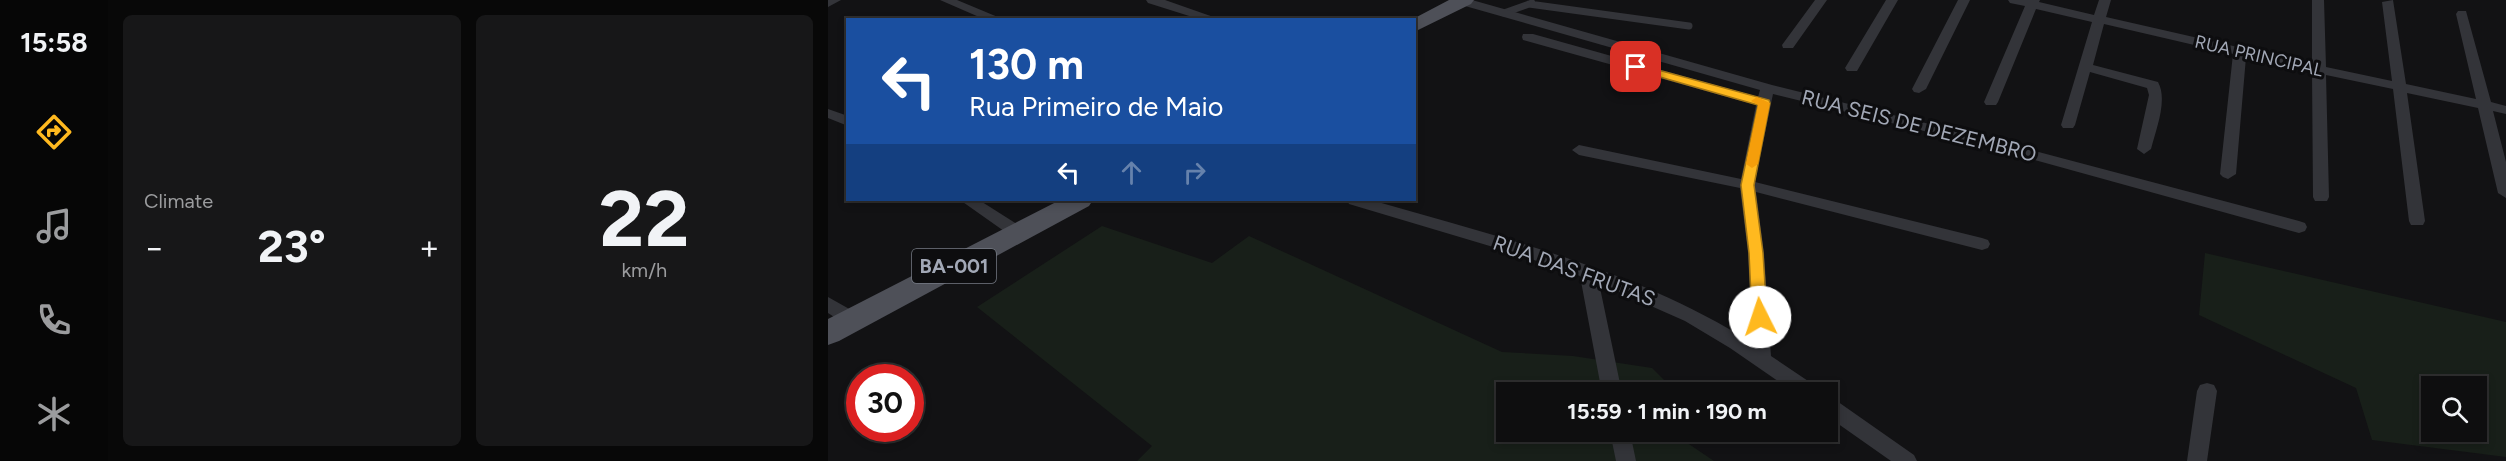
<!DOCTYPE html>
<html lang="en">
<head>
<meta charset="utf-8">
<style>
	:root { --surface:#0e0e0f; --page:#171718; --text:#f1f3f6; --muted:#9b9c9e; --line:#2e2e2f; --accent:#ffb91f }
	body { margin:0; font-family:Figtree,sans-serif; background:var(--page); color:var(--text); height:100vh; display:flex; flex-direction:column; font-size:22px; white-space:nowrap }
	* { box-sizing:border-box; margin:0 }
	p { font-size:20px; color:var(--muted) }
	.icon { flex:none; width:33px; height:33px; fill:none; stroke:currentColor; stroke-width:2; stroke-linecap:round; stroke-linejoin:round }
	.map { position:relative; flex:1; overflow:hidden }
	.details { display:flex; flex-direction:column; gap:15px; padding:15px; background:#080808; width:720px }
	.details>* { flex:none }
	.top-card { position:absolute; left:18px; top:18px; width:570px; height:183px; border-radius:0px; box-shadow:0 3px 9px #0003,0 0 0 2px var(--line); background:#1a4fa0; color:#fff; overflow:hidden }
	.buttons { position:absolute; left:1593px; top:376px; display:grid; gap:12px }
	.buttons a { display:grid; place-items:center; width:66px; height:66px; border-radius:0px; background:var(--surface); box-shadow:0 3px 9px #0003,0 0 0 2px var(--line); font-size:30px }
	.speed { position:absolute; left:18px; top:364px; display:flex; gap:12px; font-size:30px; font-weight:700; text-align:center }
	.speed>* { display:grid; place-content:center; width:78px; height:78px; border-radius:50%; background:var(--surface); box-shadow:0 3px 9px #0003,0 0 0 2px var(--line); line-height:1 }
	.speed .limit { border:9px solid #d22; background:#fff; color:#111 }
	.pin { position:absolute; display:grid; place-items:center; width:51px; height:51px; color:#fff; margin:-26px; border-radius:12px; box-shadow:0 3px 9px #0006 }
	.me { position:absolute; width:66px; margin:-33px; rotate:356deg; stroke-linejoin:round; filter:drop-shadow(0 0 4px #0008) }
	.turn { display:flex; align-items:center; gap:21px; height:126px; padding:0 24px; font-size:27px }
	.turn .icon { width:78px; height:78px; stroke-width:2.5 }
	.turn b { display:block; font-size:42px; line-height:51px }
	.lanes { display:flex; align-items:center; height:57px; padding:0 24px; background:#0003; justify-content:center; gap:30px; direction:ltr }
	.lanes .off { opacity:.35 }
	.big { font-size:45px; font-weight:700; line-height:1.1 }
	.details .tile { flex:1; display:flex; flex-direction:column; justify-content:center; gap:9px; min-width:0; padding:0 21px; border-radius:9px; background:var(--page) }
	.details .dial { align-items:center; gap:0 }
	.dial b { font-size:78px; line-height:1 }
	.heat { display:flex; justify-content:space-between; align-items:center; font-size:33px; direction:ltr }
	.details .tiles { flex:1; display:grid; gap:15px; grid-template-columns:repeat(2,1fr) }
	.trip { position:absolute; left:668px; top:382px; width:342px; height:60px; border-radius:0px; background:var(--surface); box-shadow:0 3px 9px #0003,0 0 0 2px var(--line); font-weight:700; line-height:60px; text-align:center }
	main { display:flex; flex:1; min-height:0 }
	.menu { display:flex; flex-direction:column; width:108px; justify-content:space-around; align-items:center; background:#060606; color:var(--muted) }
	.menu .icon { width:42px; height:42px }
	.menu .selected { color:var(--accent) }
	.menu b { font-size:27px; color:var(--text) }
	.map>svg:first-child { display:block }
	.green { fill:#181f19; fill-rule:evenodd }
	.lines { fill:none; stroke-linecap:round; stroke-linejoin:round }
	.service { stroke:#333439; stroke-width:7 }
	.minor { fill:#333439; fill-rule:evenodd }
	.primary { fill:#4e5058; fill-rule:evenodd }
	.route { fill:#ffb91f; stroke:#a67814; stroke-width:1.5 }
	.slow { fill:#f59e0b }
	.labels { text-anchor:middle; stroke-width:6; stroke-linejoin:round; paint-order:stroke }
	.far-street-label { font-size:18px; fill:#a2a8b6; stroke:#0d0d0f }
	.shield { fill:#0d0d0f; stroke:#757a84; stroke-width:1.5 }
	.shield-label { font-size:20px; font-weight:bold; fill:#a2a8b6 }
	.street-label { font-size:21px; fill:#a2a8b6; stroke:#0d0d0f }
</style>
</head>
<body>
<main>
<nav class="menu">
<b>15:58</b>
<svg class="icon selected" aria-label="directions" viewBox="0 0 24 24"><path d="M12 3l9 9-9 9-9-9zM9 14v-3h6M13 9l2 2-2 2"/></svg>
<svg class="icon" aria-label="music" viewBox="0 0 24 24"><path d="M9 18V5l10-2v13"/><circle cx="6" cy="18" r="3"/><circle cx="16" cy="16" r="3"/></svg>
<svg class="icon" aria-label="phone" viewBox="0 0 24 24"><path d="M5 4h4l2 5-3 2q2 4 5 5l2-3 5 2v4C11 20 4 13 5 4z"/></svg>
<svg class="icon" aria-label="climate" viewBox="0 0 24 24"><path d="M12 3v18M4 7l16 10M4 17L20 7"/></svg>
</nav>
<section class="details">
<div class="tiles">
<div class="tile"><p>Climate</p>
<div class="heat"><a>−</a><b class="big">23°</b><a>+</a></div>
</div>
<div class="tile dial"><b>22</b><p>km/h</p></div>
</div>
</section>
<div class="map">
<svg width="1678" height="461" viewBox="0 0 1678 461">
	<rect width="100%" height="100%" fill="#121214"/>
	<path class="green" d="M274 226 384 263 421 236 674 352 745 356 824 368 849 393H678V432H843L886 461H309L324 446 149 307Z
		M1377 253 1678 322V457L1544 440 1528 388 1371 315ZM1604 387H1648V432H1604Z"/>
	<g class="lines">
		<path class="service" d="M701 4 861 26
			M676 13 704 3"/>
		<path class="minor" d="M0 0H13L0 7Z
			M112 0H129L177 20H158Z
			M318 0H337L394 20H374L320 3Z
			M629 0H644L944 85 1158 138 1471 221 1477 223 1479 227 1477 231 1471 233 1149 144 945 94 927 182 1154 238 1160 240 1162 244 1160 248 1154 250 928 192 936 253 943 356 989 387 992 393H967L902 348 857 321 771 283 794 393H774L752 276 692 255 521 204 519 200H543C673 238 808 269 924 343L920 253 912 188 751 155 744 150 751 145 913 179 928 105 695 40 694 37 695 34H705L930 97 932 90 630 4Z
			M987 0H999L965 48H955L954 45Z
			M1058 0H1070L1029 71H1019L1017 68Z
			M1130 0H1142L1098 89 1091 93 1086 92 1084 89Z
			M1180 0H1212L1211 2 1266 15 1271 0H1283L1278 17 1484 64V0H1496L1498 67 1564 81 1554 2 1565 0 1578 84 1648 99 1628 14 1630 11H1638L1663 102 1678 106V114L1665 111 1678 162V198L1670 193 1650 108 1579 93 1597 221 1595 225H1583L1581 221 1565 89 1498 75 1501 197 1499 201H1487L1485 197 1484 72 1418 57 1408 174 1400 179 1395 177 1392 174 1405 54 1276 24 1265 65 1330 82C1340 100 1328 129 1323 149L1316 154 1309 149 1321 95 1319 88 1262 72 1247 125 1245 128H1235L1233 125 1264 22 1208 9 1170 102 1168 105H1158L1156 102 1197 6 1182 3Z
			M0 109 20 116V126L0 118Z
			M132 200H151L195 228 197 232 195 236H183Z
			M0 297 32 315 35 320 32 325C20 329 10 319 0 313Z
			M1379 383 1386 385 1389 391 1379 461H1359L1369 391 1372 385Z
			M999 397 1006 399 1086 455 1089 461H1063L999 416Z
			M782 432H802L808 461H788Z"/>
		<path class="primary" d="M621 0H646L643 4 586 32V20H583Z
			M232 200H265L261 206 11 341 0 345V319Z"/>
	</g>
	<path class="route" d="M808 64 941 100 942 103 926 185 935 253 939 317 937 321H926L924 317 921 253 913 185 930 105 804 69 802 67Z"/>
	<path class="slow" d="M929 97 942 103 930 164 924 168 918 164 930 105 923 101Z"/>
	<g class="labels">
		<g class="far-street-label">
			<text transform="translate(1431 56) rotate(13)" y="6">RUA PRINCIPAL</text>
		</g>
		<rect class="shield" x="84" y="249" width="84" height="34" rx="4.5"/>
		<g class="shield-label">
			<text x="126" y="273">BA-001</text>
		</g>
		<g class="street-label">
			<text transform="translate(1091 126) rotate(14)" y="7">RUA SEIS DE DEZEMBRO</text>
			<text transform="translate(746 271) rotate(20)" y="7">RUA DAS FRUTAS</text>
		</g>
	</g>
</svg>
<div class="buttons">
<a><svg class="icon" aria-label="search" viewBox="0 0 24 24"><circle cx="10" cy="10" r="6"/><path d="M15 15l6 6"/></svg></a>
</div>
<div class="speed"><div class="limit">30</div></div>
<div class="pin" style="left:808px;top:67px;background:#d93025"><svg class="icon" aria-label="arrive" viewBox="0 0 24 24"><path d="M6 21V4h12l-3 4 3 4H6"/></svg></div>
<svg class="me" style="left:932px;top:317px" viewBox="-20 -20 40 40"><circle r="19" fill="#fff"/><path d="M0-13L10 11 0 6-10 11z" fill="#ffb91f"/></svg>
<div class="trip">15:59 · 1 min · 190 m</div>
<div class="top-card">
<div class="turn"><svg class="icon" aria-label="left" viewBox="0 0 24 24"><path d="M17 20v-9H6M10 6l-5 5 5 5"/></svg><div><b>130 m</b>Rua Primeiro de Maio</div></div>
<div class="lanes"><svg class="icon" aria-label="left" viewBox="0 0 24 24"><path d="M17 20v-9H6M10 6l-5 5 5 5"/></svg><svg class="icon off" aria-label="ahead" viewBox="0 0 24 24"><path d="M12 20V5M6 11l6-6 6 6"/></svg><svg class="icon off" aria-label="right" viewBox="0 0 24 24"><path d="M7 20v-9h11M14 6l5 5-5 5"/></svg></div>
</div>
</div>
</main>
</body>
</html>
